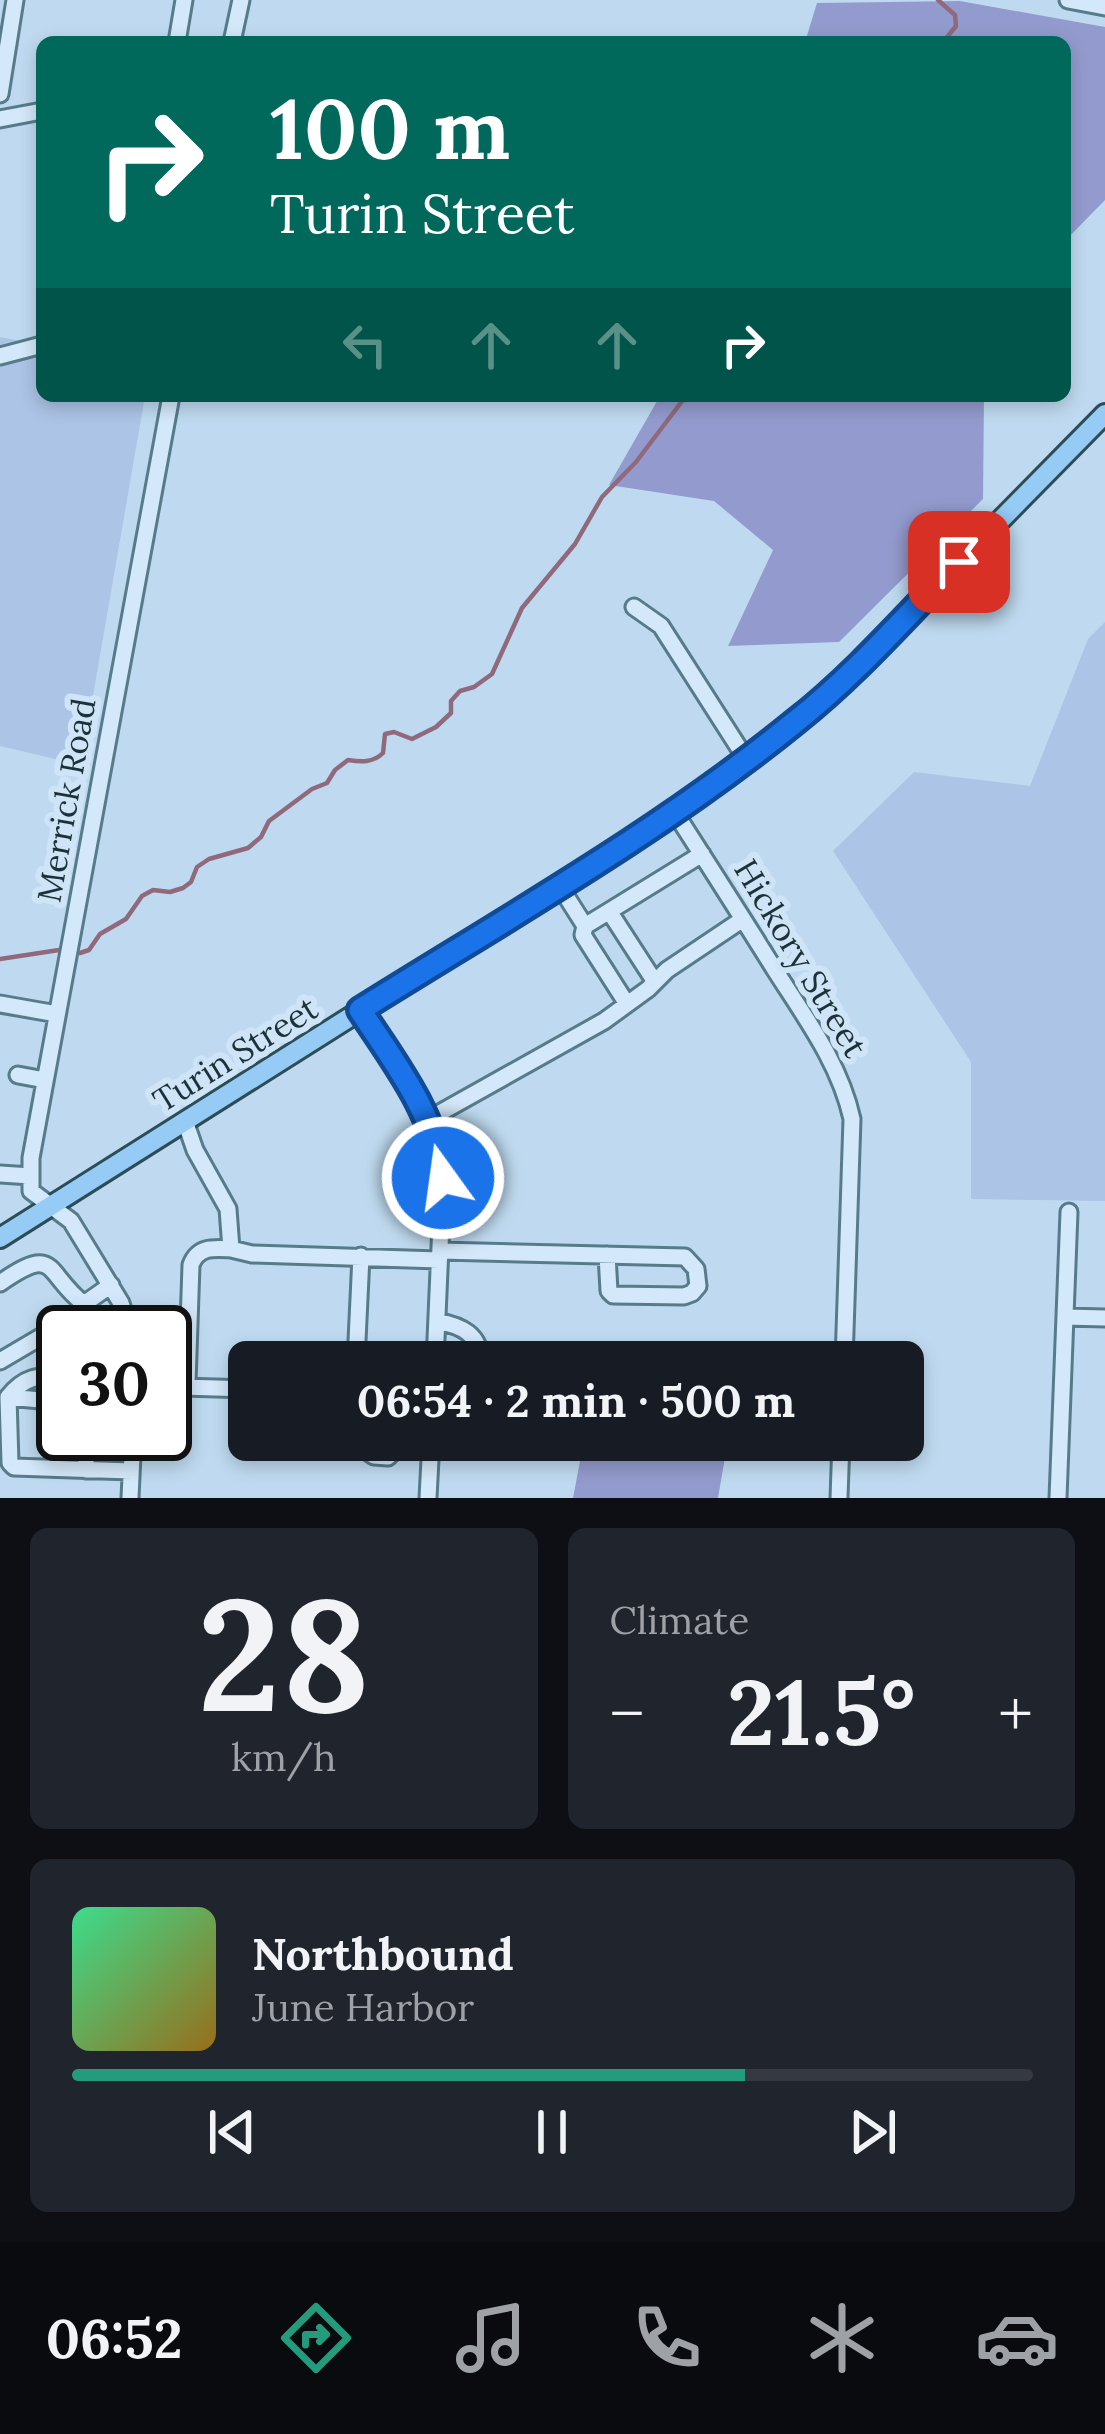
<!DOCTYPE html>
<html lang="en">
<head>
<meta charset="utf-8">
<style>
	:root { --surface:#171b24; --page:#20242c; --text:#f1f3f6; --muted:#9ea1a6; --line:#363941; --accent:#249b7d }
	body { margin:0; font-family:Lora,serif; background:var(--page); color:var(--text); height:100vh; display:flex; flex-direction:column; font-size:45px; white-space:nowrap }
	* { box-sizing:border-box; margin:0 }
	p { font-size:39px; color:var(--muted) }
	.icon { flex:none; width:66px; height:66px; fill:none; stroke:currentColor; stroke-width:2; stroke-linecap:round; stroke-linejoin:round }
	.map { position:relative; height:1498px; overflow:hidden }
	.sheet { display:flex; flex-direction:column; gap:30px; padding:30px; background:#0d0f14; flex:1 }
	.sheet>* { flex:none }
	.guide { position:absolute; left:36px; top:36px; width:1035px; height:366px; border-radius:18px; box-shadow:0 6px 18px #0003; background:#00695c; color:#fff; overflow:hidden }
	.speed { position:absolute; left:36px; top:1305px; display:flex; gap:24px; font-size:60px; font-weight:700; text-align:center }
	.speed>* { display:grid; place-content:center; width:156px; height:156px; border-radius:50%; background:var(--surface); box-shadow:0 6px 18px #0003; line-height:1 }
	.speed .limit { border:6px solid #111; border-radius:18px; background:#fff; color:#111 }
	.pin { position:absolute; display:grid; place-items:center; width:102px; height:102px; color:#fff; margin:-51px; border-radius:24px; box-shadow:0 6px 18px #0006 }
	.me { position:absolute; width:132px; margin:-66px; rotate:346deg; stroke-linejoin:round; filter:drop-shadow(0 0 9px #0008) }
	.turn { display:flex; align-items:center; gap:42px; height:252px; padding:0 36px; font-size:54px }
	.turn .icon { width:156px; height:156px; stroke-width:2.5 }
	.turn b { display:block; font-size:84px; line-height:102px }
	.lanes { display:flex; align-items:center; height:114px; padding:0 36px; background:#0003; justify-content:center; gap:60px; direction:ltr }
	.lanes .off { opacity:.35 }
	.big { font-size:90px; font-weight:800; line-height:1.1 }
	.sheet .tile { flex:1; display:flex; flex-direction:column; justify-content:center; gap:18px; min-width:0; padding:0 42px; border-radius:18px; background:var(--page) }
	.sheet .dial { align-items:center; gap:0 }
	.dial b { font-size:156px; line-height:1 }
	.song { display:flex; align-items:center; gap:36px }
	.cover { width:144px; height:144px; border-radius:18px; background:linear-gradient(135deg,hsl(150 70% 55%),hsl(40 70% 35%)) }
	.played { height:12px; border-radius:6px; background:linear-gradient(90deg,var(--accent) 70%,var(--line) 70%) }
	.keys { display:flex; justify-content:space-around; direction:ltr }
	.heat { display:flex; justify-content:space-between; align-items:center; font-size:66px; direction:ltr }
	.sheet .tiles { flex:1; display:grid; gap:30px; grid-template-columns:1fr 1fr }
	.tile:last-child { grid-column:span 2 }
	.trip { position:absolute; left:228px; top:1341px; width:696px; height:120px; border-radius:18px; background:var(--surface); box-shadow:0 6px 18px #0003; font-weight:800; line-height:120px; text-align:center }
	.menu { display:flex; height:192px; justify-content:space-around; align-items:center; background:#090b0e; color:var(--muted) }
	.menu .icon { width:84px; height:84px }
	.menu .active { color:var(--accent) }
	.menu b { font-size:54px; color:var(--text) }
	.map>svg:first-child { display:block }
	.farmland { fill:#acc4e6 }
	.green { fill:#939bce }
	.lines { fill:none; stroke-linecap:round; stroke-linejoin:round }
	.stream { stroke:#906a7c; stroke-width:4.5 }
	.minor-casing { stroke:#577b89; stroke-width:21 }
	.major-casing { stroke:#2c4d57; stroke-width:24 }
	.minor { stroke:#d3e8fa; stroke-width:15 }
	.major { stroke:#95cbf5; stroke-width:18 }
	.route-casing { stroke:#114b97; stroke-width:30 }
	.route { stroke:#1a73e8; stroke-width:21 }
	.labels { text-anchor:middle; stroke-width:12; stroke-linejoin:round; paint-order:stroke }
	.street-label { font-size:33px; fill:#1c3138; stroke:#cfe5f7 }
</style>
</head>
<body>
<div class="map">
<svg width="1105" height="1498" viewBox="0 0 1105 1498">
	<rect width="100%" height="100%" fill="#bfdaf0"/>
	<path class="farmland" d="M0 337 42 345V396H145L81 765 0 746Z
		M1105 622V1201L971 1199V1062L833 851 914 772 1030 786 1088 639Z"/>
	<path class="green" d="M960 1 1105 27V200L1065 241V42H805L817 3Z
		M660 396H984L983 499 839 642 728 646 773 550 714 501 609 485Z
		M584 1440H728L718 1498H573Z"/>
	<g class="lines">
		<path class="stream" d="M938 0 955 15 956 26 943 42
			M80 953 89 950 100 934 126 919 142 896 153 890 170 892 183 888 191 882 197 867 209 859 248 848 261 837 269 821 312 789 327 783 335 770 348 760C361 762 373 763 383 753L385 734 394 732 412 739 436 727 451 713V701L460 691 474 687 492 674 522 608 575 544 602 497 636 462 686 396
			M0 959 59 950"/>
		<defs>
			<path id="minor" d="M1068 0 1105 7
				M177 42 184 0
				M232 42 241 0
				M0 94 15 0
				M0 119 42 111
				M0 356 42 345
				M634 607 661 626 746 759
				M674 811C708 864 742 917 775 970 805 1017 840 1064 852 1119L844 1362
				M559 885 585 926 702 854
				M609 911 655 982
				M585 926 583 935 627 1004
				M0 1004 57 1014
				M360 1010C395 1063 436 1113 443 1178L435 1362
				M18 1075 45 1080
				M429 1119 604 1021 648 989 667 970 743 919
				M185 1121 195 1150 228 1209 231 1249 252 1254 439 1260
				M0 1174 31 1176
				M440 1251 685 1257 696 1269 698 1286 692 1293 684 1296 613 1295 609 1291 607 1255
				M0 1283C58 1243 44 1273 84 1304
				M1065 1317 1105 1318
				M437 1321C462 1326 480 1334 481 1362
				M130 1332 121 1303 71 1221 31 1191V1158L171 396
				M0 1361 78 1315 84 1304 111 1285
				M356 1362 361 1256
				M63 1377C38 1375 24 1377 8 1397L10 1463 14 1467 131 1471
				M165 1386 182 1387 187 1383 191 1265C198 1246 214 1248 231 1249
				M182 1387 249 1389
				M8 1397 51 1401
				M367 1440 368 1452 374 1456 388 1457 392 1453 394 1440
				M86 1470V1434
				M130 1498 133 1434
				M428 1498 431 1440
				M839 1498 841 1440
				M1058 1498 1069 1212"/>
			<path id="major" d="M0 1238 588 867C676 810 762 752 840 683L1105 414"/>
		</defs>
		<use href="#minor" class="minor-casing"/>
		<use href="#major" class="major-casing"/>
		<use href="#minor" class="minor"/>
		<use href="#major" class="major"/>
	</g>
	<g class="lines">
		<defs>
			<path id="route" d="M443 1178C435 1114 395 1063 360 1010 507 918 661 831 795 722 855 675 906 616 959 562"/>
		</defs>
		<use href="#route" class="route-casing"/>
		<use href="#route" class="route"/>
	</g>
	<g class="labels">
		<g class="street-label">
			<text transform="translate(66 800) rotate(-80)" y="12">Merrick Road</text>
			<text transform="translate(801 958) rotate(59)" y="12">Hickory Street</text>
			<text transform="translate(235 1054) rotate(-32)" y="12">Turin Street</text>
		</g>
	</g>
</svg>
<div class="speed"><div class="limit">30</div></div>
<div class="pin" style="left:959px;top:562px;background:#d93025"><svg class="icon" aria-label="arrive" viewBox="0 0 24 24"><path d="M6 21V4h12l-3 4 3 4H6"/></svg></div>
<svg class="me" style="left:443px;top:1178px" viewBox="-20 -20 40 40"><circle r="17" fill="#1a73e8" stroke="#fff" stroke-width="3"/><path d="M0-11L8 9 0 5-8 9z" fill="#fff"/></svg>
<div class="trip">06:54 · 2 min · 500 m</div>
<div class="guide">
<div class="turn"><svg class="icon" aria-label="right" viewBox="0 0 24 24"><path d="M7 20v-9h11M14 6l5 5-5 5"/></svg><div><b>100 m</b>Turin Street</div></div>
<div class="lanes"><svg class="icon off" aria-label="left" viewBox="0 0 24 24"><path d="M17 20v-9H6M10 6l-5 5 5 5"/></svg><svg class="icon off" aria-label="ahead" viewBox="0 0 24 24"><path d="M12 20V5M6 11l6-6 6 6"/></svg><svg class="icon off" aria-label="ahead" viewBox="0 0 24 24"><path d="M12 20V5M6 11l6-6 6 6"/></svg><svg class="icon" aria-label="right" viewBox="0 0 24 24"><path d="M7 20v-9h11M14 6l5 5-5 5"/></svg></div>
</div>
</div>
<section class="sheet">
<div class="tiles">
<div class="tile dial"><b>28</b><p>km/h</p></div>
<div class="tile"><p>Climate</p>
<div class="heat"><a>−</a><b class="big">21.5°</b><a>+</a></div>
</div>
<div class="tile">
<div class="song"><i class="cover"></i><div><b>Northbound</b><p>June Harbor</p></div></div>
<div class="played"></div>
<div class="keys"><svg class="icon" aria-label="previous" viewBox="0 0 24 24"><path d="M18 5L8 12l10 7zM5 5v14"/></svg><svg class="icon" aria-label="pause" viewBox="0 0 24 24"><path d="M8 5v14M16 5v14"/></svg><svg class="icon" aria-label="next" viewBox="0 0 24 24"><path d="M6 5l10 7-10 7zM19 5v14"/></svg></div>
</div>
</div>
</section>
<nav class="menu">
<b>06:52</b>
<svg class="icon active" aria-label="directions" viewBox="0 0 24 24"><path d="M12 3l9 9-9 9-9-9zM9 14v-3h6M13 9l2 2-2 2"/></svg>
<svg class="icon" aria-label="music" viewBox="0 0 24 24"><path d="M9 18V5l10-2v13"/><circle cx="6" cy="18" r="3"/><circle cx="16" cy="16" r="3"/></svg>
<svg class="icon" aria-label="phone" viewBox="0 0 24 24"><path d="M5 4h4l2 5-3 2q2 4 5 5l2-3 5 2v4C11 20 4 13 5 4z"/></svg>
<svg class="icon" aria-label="climate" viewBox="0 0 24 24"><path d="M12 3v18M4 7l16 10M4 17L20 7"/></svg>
<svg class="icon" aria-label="car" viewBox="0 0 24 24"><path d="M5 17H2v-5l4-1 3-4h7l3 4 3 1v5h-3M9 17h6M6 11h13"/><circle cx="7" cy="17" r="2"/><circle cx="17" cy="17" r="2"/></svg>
</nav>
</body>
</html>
